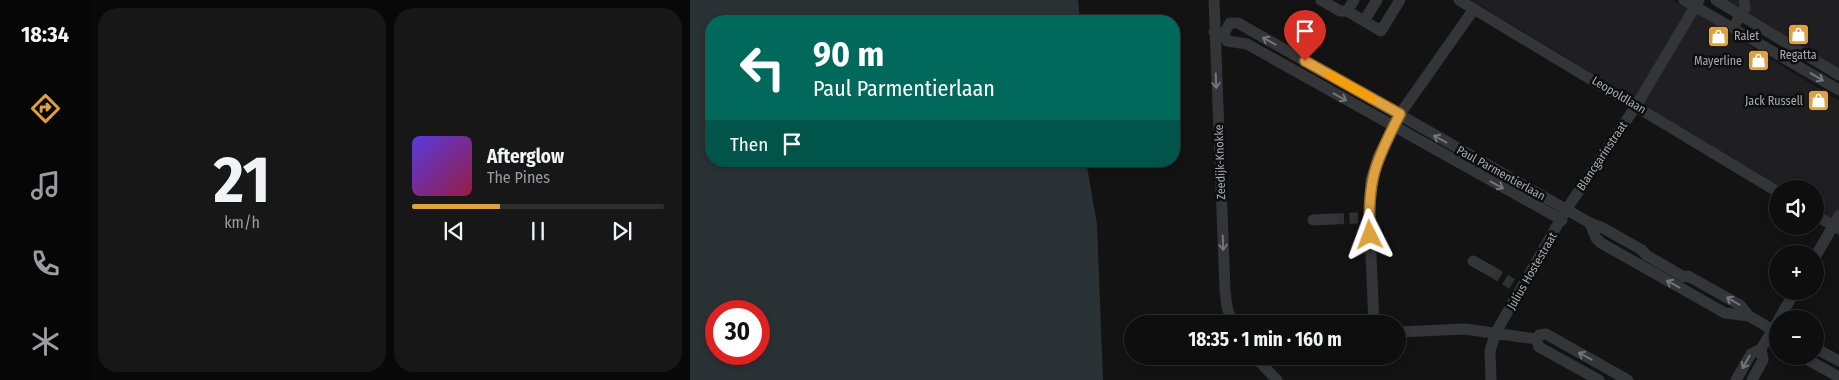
<!DOCTYPE html>
<html lang="en">
<head>
<meta charset="utf-8">
<style>
	:root { --surface:#0e0e0f; --page:#171718; --text:#f1f3f6; --muted:#9b9c9e; --line:#2e2e2f; --accent:#dfa140 }
	body { margin:0; font-family:"Fira Sans Condensed",sans-serif; background:var(--page); color:var(--text); height:100vh; display:flex; flex-direction:column; font-size:19px; white-space:nowrap }
	* { box-sizing:border-box; margin:0 }
	p { font-size:16px; color:var(--muted) }
	.icon { flex:none; width:28px; height:28px; fill:none; stroke:currentColor; stroke-width:2; stroke-linecap:round; stroke-linejoin:round }
	.map { position:relative; flex:1; overflow:hidden }
	.panel { display:flex; flex-direction:column; gap:8px; padding:8px; background:#080808; width:600px }
	.panel>* { flex:none }
	.guide { position:absolute; left:15px; top:15px; width:475px; height:152px; border-radius:20px; box-shadow:0 2px 8px #0003,0 0 0 1px var(--line); background:#00695c; color:#fff; overflow:hidden }
	.fabs { position:absolute; left:1079px; top:180px; display:grid; gap:10px }
	.fabs a { display:grid; place-items:center; width:55px; height:55px; border-radius:50%; background:var(--surface); box-shadow:0 2px 8px #0003,0 0 0 1px var(--line); font-size:25px }
	.speed { position:absolute; left:15px; top:300px; display:flex; gap:10px; font-size:25px; font-weight:700; text-align:center }
	.speed>* { display:grid; place-content:center; width:65px; height:65px; border-radius:50%; background:var(--surface); box-shadow:0 2px 8px #0003,0 0 0 1px var(--line); line-height:1 }
	.speed .limit { border:8px solid #d22; background:#fff; color:#111 }
	.pin { position:absolute; display:grid; place-items:center; width:42px; height:42px; color:#fff; margin:-51px -21px; border-radius:50% 50% 50% 0; rotate:-45deg; box-shadow:0 0 5px #0007 }
	.pin .icon { rotate:45deg }
	.me { position:absolute; width:55px; margin:-28px; rotate:357deg; stroke-linejoin:round; filter:drop-shadow(0 0 4px #0008) }
	.turn { display:flex; align-items:center; gap:18px; height:105px; padding:0 25px; font-size:22px }
	.turn .icon { width:65px; height:65px; stroke-width:2.5 }
	.turn b { display:block; font-size:35px; line-height:42px }
	.then { display:flex; align-items:center; height:48px; padding:0 25px; background:#0003; gap:10px; font-size:19px }
	.panel .tile { flex:1; display:flex; flex-direction:column; justify-content:center; gap:8px; min-width:0; padding:0 18px; border-radius:20px; background:var(--page) }
	.panel .dial { align-items:center; gap:0 }
	.dial b { font-size:65px; line-height:1 }
	.song { display:flex; align-items:center; gap:15px }
	.cover { width:60px; height:60px; border-radius:8px; background:linear-gradient(135deg,hsl(250 70% 55%),hsl(340 70% 35%)) }
	.played { height:5px; border-radius:2px; background:linear-gradient(90deg,var(--accent) 35%,var(--line) 35%) }
	.keys { display:flex; justify-content:space-around; direction:ltr }
	.panel .tiles { flex:1; display:grid; gap:8px; grid-template-columns:repeat(2,1fr) }
	.trip { position:absolute; left:434px; top:315px; width:282px; height:50px; border-radius:25px; background:var(--surface); box-shadow:0 2px 8px #0003,0 0 0 1px var(--line); font-weight:700; line-height:50px; text-align:center }
	main { display:flex; flex:1; min-height:0 }
	.dock { display:flex; flex-direction:column; width:90px; justify-content:space-around; align-items:center; background:#060606; color:var(--muted) }
	.dock .icon { width:35px; height:35px }
	.dock .on { color:var(--accent) }
	.dock b { font-size:22px; color:var(--text) }
	.map>svg:first-child { display:block }
	.built { fill:#1f1f21 }
	.water { fill:#2a3236; fill-rule:evenodd }
	.lines { fill:none; stroke-linecap:round; stroke-linejoin:round }
	.minor-tunnel { stroke:#303134; stroke-width:11; stroke-dasharray:11 5.5; stroke-linecap:butt }
	.minor { stroke:#343539; stroke-width:11 }
	.oneway { stroke:#73757c }
	.route-casing { stroke:#91692a; stroke-width:12 }
	.route { stroke:#dfa140; stroke-width:9 }
	.slow { stroke:#f59e0b; stroke-width:9 }
	.labels { text-anchor:middle; stroke-width:5; stroke-linejoin:round; paint-order:stroke }
	.poi-label { font-size:12px; fill:#a6aab3; stroke:#0e0e0f; text-anchor:end }
	.street-label { font-size:12px; fill:#a6aab3; stroke:#0e0e0f }
</style>
</head>
<body>
<main>
<nav class="dock">
<b>18:34</b>
<svg class="icon on" aria-label="directions" viewBox="0 0 24 24"><path d="M12 3l9 9-9 9-9-9zM9 14v-3h6M13 9l2 2-2 2"/></svg>
<svg class="icon" aria-label="music" viewBox="0 0 24 24"><path d="M9 18V5l10-2v13"/><circle cx="6" cy="18" r="3"/><circle cx="16" cy="16" r="3"/></svg>
<svg class="icon" aria-label="phone" viewBox="0 0 24 24"><path d="M5 4h4l2 5-3 2q2 4 5 5l2-3 5 2v4C11 20 4 13 5 4z"/></svg>
<svg class="icon" aria-label="climate" viewBox="0 0 24 24"><path d="M12 3v18M4 7l16 10M4 17L20 7"/></svg>
</nav>
<section class="panel">
<div class="tiles">
<div class="tile dial"><b>21</b><p>km/h</p></div>
<div class="tile">
<div class="song"><i class="cover"></i><div><b>Afterglow</b><p>The Pines</p></div></div>
<div class="played"></div>
<div class="keys"><svg class="icon" aria-label="previous" viewBox="0 0 24 24"><path d="M18 5L8 12l10 7zM5 5v14"/></svg><svg class="icon" aria-label="pause" viewBox="0 0 24 24"><path d="M8 5v14M16 5v14"/></svg><svg class="icon" aria-label="next" viewBox="0 0 24 24"><path d="M6 5l10 7-10 7zM19 5v14"/></svg></div>
</div>
</div>
</section>
<div class="map">
<svg width="1149" height="380" viewBox="0 0 1149 380">
	<rect width="100%" height="100%" fill="#131314"/>
	<path class="built" d="M781 0H983L1015 18 1149 101V223L1125 208V189H1093Z
		M1032 0H1149V71Z"/>
	<path class="water" d="M0 0H388L390 21H21V161H396L407 224 413 380H0ZM26 311H69V354H26Z"/>
	<g class="lines">
		<path class="minor-tunnel" d="M643 219 668 218
			M801 271 822 284"/>
		<path class="minor" d="M524 0 535 290 537 307 543 324
			M631 0 650 11H657
			M664 0 657 11 691 31 710 0
			M769 0 1088 192
			M994 0 1149 90
			M1026 0 1149 75
			M674 21 687 0
			M1047 21 1055 8 1054 0
			M524 32 534 33 540 23H548L900 223 913 228 952 250 956 255 994 277 998 276 1050 305 1059 316 1088 333
			M534 33 537 41 557 44 872 220
			M1125 215 1149 229
			M623 220 643 219
			M900 223 906 238 911 243 1035 313 1059 316
			M1125 257 1149 216
			M783 261 801 271
			M1089 319 1105 291
			M684 324 679 210 681 180 688 157 710 114 784 9
			M708 332 775 329 846 339
			M846 339 849 335 856 334 938 380
			M846 339 849 347 909 380
			M1125 348 1149 361
			M564 356 587 380
			M1116 356 1120 361 1149 377
			M801 380 800 351 806 332 876 210 946 106 1009 0
			M1046 380 1061 354 1071 349 1088 321
			M1062 380 1073 360 1071 349"/>
	</g>
	<defs><path id="oneway-shaft" d="M-6 0H5M1.5-3L5.5 0L1.5 3" fill="none" stroke-width="1.6" stroke-linecap="round" stroke-linejoin="round" transform="scale(1.25)"/></defs>
	<g class="oneway">
		<use href="#oneway-shaft" transform="translate(579 41) rotate(-151)"/>
		<use href="#oneway-shaft" transform="translate(1127 77) rotate(31)"/>
		<use href="#oneway-shaft" transform="translate(526 81) rotate(88)"/>
		<use href="#oneway-shaft" transform="translate(650 97) rotate(29)"/>
		<use href="#oneway-shaft" transform="translate(750 139) rotate(-151)"/>
		<use href="#oneway-shaft" transform="translate(807 185) rotate(29)"/>
		<use href="#oneway-shaft" transform="translate(533 243) rotate(88)"/>
		<use href="#oneway-shaft" transform="translate(983 284) rotate(-151)"/>
		<use href="#oneway-shaft" transform="translate(1043 301) rotate(-150)"/>
		<use href="#oneway-shaft" transform="translate(895 356) rotate(-151)"/>
		<use href="#oneway-shaft" transform="translate(1056 362) rotate(119)"/>
	</g>
	<g class="lines">
		<defs>
			<path id="route" d="M615 61 710 114C685 162 677 181 680 235"/>
		</defs>
		<use href="#route" class="route-casing"/>
		<use href="#route" class="route"/>
		<path class="slow" d="M640 75 681 98"/>
	</g>
	<defs>
		<symbol id="shop-square" viewBox="-11 -11 22 22"><rect x="-9" y="-9" width="18" height="18" rx="4" fill="#dfa140" stroke="#0e0e0f"/><path d="M-5-2.5h2.3a2.7 3.5 0 0 1 5.4 0H5L5.5 6h-11ZM-1.5-2.5h3a1.5 2.3 0 0 0-3 0Z" fill="#fff"/></symbol>
	</defs>
	<g fill-rule="evenodd">
		<use href="#shop-square" x="1096" y="22" width="25" height="25"/>
		<use href="#shop-square" x="1016" y="24" width="25" height="25"/>
		<use href="#shop-square" x="1056" y="48" width="25" height="25"/>
		<use href="#shop-square" x="1116" y="88" width="25" height="25"/>
	</g>
	<g class="labels">
		<g class="poi-label">
			<text x="1044" y="40" text-anchor="start">Ralet</text>
			<text x="1108" y="59" text-anchor="middle">Regatta</text>
			<text x="1052" y="65">Mayerline</text>
			<text x="1113" y="105">Jack Russell</text>
		</g>
		<g class="street-label">
			<text transform="translate(929 95) rotate(31)" y="4">Leopoldlaan</text>
			<text transform="translate(912 156) rotate(-56)" y="4">Blancgarinstraat</text>
			<text transform="translate(530 162) rotate(-92)" y="4">Zeedijk-Knokke</text>
			<text transform="translate(811 173) rotate(29)" y="4">Paul Parmentierlaan</text>
			<text transform="translate(842 271) rotate(-60)" y="4">Julius Hostestraat</text>
		</g>
	</g>
</svg>
<div class="fabs">
<a><svg class="icon" aria-label="sound" viewBox="0 0 24 24"><path d="M4 9h4l5-4v14l-5-4H4zM17 9q2 3 0 6"/></svg></a>
<a>+</a>
<a>−</a>
</div>
<div class="speed"><div class="limit">30</div></div>
<div class="pin" style="left:615px;top:61px;background:#d93025"><svg class="icon" aria-label="arrive" viewBox="0 0 24 24"><path d="M6 21V4h12l-3 4 3 4H6"/></svg></div>
<svg class="me" style="left:680px;top:235px" viewBox="-20 -20 40 40"><path d="M0-17L14 15 0 8-14 15z" fill="#dfa140" stroke="#fff" stroke-width="4"/></svg>
<div class="trip">18:35 · 1 min · 160 m</div>
<div class="guide">
<div class="turn"><svg class="icon" aria-label="left" viewBox="0 0 24 24"><path d="M17 20v-9H6M10 6l-5 5 5 5"/></svg><div><b>90 m</b>Paul Parmentierlaan</div></div>
<div class="then">Then<svg class="icon" aria-label="arrive" viewBox="0 0 24 24"><path d="M6 21V4h12l-3 4 3 4H6"/></svg></div>
</div>
</div>
</main>
</body>
</html>
